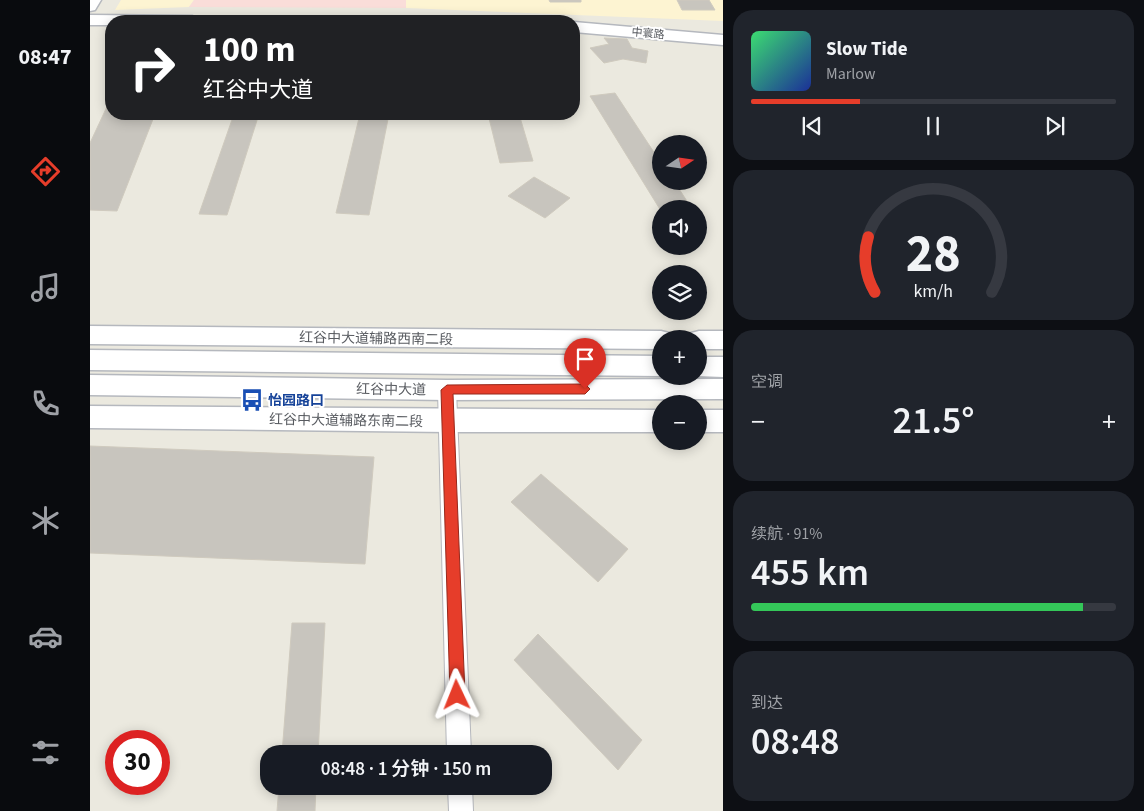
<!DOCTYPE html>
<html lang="zh">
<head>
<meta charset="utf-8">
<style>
	:root { --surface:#171b24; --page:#20242c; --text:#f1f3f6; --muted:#9ea1a6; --line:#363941; --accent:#e63d2a }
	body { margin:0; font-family:"Source Sans 3","Noto Sans SC",sans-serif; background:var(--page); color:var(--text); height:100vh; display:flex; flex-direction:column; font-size:19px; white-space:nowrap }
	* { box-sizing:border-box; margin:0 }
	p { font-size:16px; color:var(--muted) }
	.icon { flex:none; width:28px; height:28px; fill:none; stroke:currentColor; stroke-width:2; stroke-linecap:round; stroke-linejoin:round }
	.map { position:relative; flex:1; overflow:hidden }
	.details { display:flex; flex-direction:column; gap:10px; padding:10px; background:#0d0f14; width:421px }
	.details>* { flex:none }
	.top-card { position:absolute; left:15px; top:15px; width:475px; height:105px; border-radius:20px; box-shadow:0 2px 12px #0003; background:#202124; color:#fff; overflow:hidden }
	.needle { width:32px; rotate:77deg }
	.buttons { position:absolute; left:562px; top:135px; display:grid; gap:10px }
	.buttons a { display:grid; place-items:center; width:55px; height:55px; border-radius:50%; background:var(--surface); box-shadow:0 2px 12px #0003; font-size:25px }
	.speed { position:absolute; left:15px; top:730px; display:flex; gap:10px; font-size:25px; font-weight:700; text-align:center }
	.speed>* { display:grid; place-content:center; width:65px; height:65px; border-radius:50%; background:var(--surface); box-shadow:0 2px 12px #0003; line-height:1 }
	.speed .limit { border:8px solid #d22; background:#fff; color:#111 }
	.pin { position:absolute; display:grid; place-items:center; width:42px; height:42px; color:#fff; margin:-51px -21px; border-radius:50% 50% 50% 0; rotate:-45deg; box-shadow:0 0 5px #0007 }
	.pin .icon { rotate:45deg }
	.me { position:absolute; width:55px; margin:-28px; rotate:358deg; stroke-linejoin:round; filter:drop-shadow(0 0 4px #0008) }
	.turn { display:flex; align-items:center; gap:18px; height:105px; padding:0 15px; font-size:22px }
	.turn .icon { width:65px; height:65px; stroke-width:2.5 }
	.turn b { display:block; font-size:35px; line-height:42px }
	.big { font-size:38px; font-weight:600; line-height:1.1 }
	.details .widget { flex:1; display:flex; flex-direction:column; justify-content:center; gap:8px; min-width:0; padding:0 18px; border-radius:20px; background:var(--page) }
	.details .dial { align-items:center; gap:0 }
	.dial svg { height:130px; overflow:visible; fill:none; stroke:var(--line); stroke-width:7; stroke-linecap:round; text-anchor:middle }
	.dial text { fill:var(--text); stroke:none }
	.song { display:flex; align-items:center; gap:15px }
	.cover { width:60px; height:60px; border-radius:8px; background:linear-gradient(135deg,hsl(140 70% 55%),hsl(230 70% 35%)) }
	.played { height:5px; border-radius:2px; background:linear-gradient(90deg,var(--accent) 30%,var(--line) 30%) }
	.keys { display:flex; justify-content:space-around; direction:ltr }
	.heat { display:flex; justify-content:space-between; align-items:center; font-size:28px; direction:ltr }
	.charge { height:8px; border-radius:4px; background:linear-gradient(90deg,#34c759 91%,var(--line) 0) }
	.trip { position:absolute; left:170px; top:745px; width:292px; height:50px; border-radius:20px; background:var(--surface); box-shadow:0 2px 12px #0003; font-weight:600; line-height:50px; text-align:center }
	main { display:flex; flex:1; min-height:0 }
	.menu { display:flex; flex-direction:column; width:90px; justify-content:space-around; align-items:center; background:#090b0e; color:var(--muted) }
	.menu .icon { width:35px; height:35px }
	.menu .active { color:var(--accent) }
	.menu b { font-size:22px; color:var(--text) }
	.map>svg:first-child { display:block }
	.commercial { fill:#fdf4d2 }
	.medical { fill:#faddd9 }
	.building { fill:#c8c5be; stroke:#cfcabe }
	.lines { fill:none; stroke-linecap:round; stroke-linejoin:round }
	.street-casing { stroke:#b5b7bc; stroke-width:2 }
	.secondary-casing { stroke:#b5b8be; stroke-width:3 }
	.street { fill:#fff; fill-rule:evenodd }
	.secondary { fill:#fff; fill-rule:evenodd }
	.route { fill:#e63d2a; stroke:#96281b }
	.labels { text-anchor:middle; stroke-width:4; stroke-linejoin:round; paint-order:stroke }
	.far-street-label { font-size:11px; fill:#585b60; stroke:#fff }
	.street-label { font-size:14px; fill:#585b60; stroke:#fff }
	.transit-label { font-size:14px; font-weight:bold; fill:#164399; stroke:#fff; text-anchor:start }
</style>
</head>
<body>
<main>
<nav class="menu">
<b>08:47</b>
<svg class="icon active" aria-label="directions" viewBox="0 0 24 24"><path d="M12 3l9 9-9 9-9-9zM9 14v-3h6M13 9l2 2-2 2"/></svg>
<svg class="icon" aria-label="music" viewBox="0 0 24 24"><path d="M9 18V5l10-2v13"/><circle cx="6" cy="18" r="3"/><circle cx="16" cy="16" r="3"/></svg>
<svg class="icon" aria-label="phone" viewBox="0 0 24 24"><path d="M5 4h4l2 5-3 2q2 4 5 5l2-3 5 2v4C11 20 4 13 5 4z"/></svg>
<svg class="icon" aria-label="climate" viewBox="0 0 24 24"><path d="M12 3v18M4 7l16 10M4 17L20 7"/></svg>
<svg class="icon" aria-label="car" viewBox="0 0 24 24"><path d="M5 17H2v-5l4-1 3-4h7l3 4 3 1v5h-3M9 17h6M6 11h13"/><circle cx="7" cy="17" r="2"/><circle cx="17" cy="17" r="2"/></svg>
<svg class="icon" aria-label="filters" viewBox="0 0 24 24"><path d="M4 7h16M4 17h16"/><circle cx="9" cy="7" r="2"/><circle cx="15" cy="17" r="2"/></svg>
</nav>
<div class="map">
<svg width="633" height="811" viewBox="0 0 633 811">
	<rect width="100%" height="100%" fill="#ebe9df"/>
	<path class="commercial" d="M31 0H104L99 7 25 10Z
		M316 0H633V21L316 8Z"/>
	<path class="medical" d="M104 0H316V8L99 7Z"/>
	<path class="building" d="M459 0H491V2H460Z
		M587 0H619L625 10H592Z
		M514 38 537 39 542 48 558 51 556 63 533 59 514 63 500 48 519 44Z
		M525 93 571 163V181H584L602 209H571V211L500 96Z
		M21 98V114H65L27 211 0 210V143Z
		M144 114H169L137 215 109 214Z
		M270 114H299L279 215 246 213Z
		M398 114H429L443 161 410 163Z
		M444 177 480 198 455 218 418 196Z
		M0 446 284 457 275 564 0 553Z
		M451 474 538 549 508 582 421 502Z
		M202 623H235L228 754H192Z
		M448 634 552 740 528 770 424 660Z
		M189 786H226L225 811H187Z"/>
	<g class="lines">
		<defs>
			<path id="street" d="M357 383 363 385 366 390 381 754H357L348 390 351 385Z
				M358 786H382L383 811H359Z"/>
			<path id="secondary" d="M0 0H11L5 10 0 11Z
				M0 15 102 16 107 18 110 21H21V25H0Z
				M484 22 633 35V45L484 32Z
				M0 326 571 331 579 333 582 339H571V349L0 344Z
				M609 331H633V349H609V339H598L601 333Z
				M0 350 571 356V376L0 370Z
				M609 357H633V377L607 376Z
				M0 375 357 380 633 379V399L357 400 0 395Z
				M0 406 571 410V432H358L0 428Z
				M609 410H633V432H609Z"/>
		</defs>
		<use href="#street" class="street-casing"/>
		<use href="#secondary" class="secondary-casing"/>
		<use href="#street" class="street"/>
		<use href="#secondary" class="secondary"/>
	</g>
	<path class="route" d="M495 384 500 389 495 394H363L375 695 372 700 367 702 362 700 360 695 351 390 357 385Z"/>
	<defs>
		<symbol id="bus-bare" viewBox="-9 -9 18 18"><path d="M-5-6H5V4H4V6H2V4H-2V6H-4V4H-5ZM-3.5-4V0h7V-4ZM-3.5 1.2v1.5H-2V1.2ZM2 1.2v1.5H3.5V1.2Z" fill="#1a4fb4" stroke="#fff" stroke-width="2.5" paint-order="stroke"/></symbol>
	</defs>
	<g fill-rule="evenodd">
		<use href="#bus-bare" x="146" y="384" width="32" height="32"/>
	</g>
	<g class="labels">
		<g class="far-street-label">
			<text transform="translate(558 33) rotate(5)" y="4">中寰路</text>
		</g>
		<g class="street-label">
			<text transform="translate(286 338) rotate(1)" y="5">红谷中大道辅路西南二段</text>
			<text transform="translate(301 389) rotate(1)" y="5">红谷中大道</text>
			<text transform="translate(256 420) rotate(1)" y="5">红谷中大道辅路东南二段</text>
		</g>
		<g class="transit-label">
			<text x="178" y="405">怡园路口</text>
		</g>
	</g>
</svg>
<div class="buttons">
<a><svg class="needle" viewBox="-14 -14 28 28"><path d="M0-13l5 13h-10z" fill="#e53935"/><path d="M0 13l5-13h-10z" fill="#9ea1a6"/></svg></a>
<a><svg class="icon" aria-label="sound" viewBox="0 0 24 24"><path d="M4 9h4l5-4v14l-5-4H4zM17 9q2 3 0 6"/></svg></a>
<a><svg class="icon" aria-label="layers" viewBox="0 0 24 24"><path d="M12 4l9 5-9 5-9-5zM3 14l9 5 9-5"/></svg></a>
<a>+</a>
<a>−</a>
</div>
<div class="speed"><div class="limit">30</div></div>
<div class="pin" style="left:495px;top:389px;background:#d93025"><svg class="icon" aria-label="arrive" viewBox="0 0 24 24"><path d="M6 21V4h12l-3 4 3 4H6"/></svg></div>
<svg class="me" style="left:367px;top:695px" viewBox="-20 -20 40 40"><path d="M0-17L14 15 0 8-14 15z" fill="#e63d2a" stroke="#fff" stroke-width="4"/></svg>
<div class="trip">08:48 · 1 分钟 · 150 m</div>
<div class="top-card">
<div class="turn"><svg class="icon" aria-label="right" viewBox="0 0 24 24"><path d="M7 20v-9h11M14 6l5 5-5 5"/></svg><div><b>100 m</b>红谷中大道</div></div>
</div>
</div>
<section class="details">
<div class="widget">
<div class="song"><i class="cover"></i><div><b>Slow Tide</b><p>Marlow</p></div></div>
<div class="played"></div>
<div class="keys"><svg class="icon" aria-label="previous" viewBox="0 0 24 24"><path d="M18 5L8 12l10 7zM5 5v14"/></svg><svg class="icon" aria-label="pause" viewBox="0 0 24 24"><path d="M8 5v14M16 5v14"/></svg><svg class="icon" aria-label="next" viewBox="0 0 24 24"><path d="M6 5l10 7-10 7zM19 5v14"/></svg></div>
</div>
<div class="widget dial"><svg viewBox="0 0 100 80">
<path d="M14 69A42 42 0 1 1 86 69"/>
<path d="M14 69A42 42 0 0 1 10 35" stroke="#e63d2a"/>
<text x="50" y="56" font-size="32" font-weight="700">28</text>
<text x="50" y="72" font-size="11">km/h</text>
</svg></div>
<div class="widget"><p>空调</p>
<div class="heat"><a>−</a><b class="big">21.5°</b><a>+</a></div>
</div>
<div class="widget"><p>续航 · 91%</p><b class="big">455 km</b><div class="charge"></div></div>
<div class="widget"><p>到达</p><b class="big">08:48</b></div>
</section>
</main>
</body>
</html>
